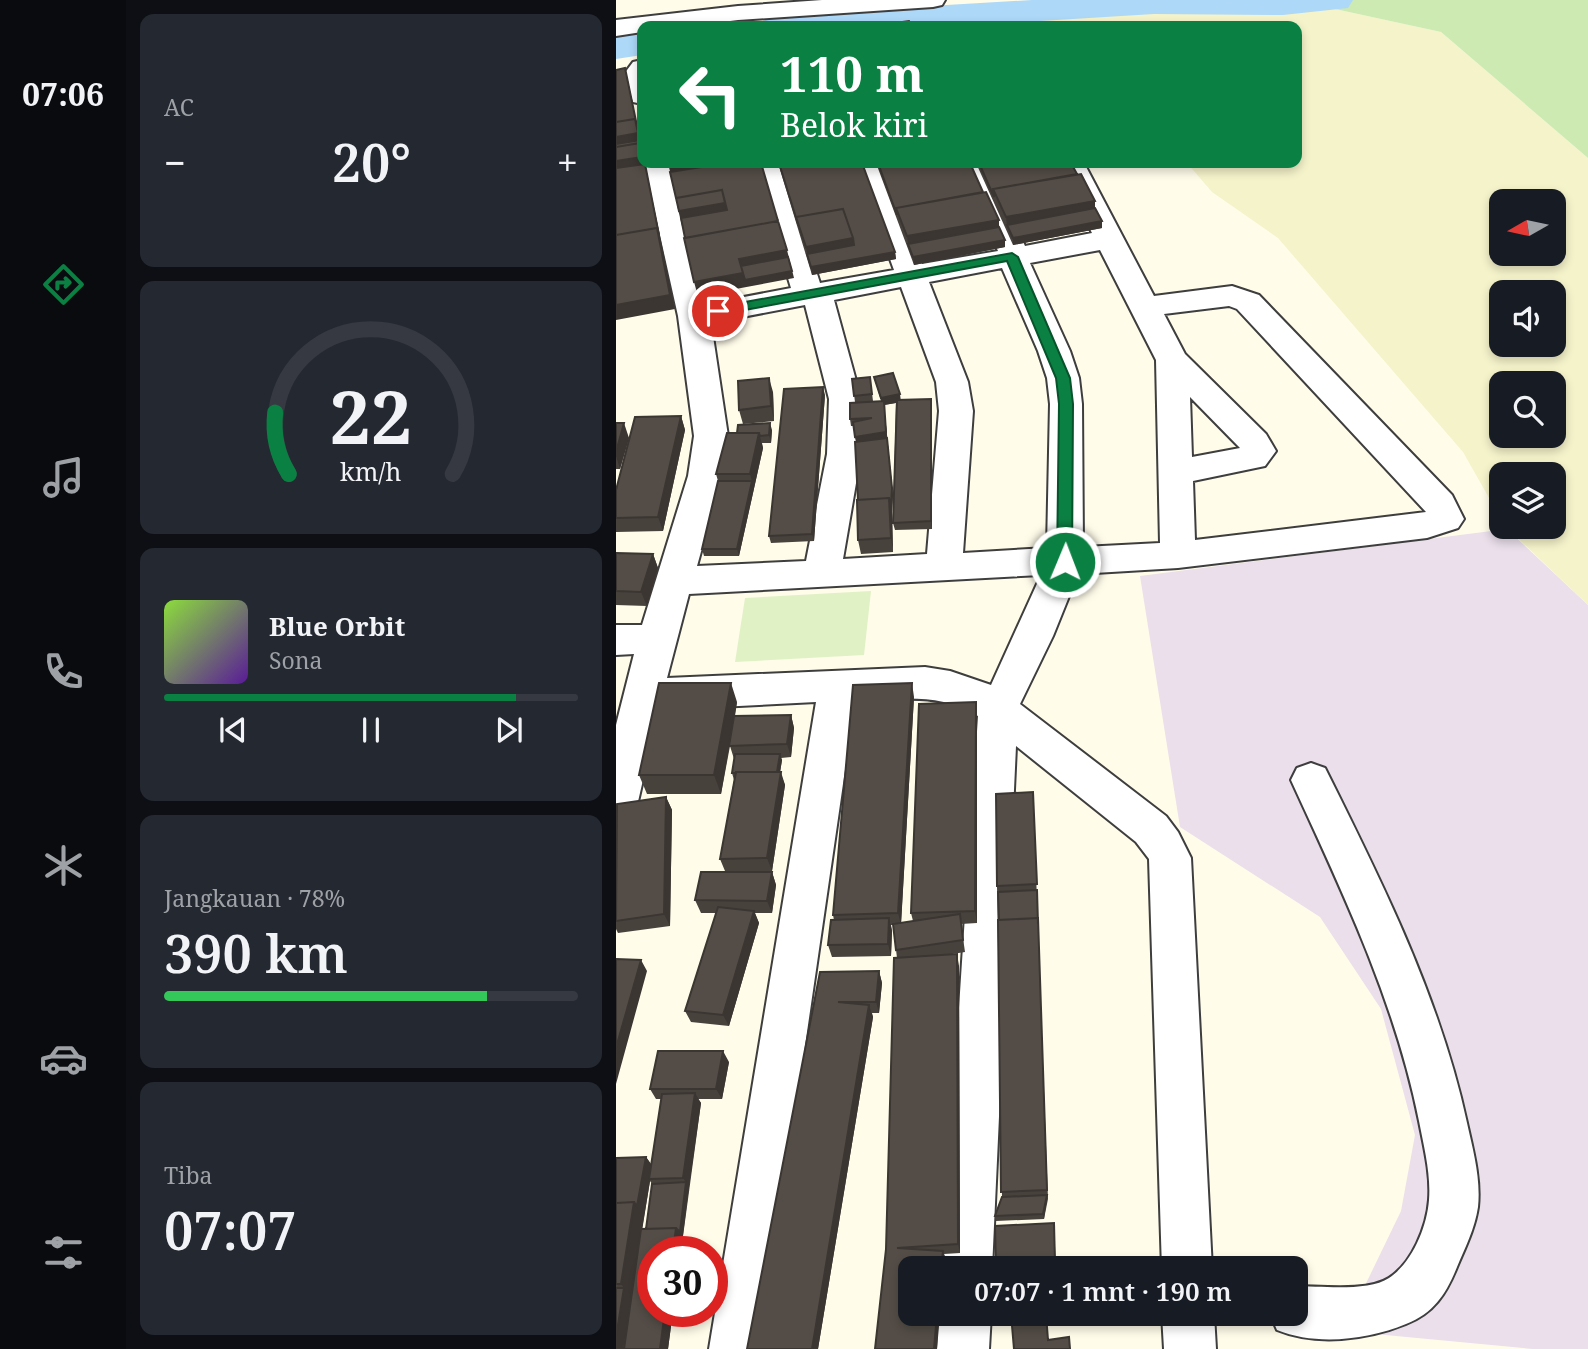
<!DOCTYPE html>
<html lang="id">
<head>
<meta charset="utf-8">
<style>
	:root { --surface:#171b24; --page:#242831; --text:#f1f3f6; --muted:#9ea1a6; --line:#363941; --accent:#0b8043 }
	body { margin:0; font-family:"Noto Serif",serif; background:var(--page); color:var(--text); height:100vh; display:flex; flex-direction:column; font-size:26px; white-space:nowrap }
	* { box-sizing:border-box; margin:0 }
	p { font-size:23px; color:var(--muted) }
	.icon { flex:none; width:38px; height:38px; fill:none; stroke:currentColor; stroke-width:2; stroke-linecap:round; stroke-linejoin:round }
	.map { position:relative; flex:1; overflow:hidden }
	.sheet { display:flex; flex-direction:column; gap:14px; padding:14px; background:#0d0f14; width:490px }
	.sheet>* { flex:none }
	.top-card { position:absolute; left:21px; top:21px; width:665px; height:147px; border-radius:14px; box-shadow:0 4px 10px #0003; background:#0b8043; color:#fff; overflow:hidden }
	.needle { width:46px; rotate:261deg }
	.tools { position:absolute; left:873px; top:189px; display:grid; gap:14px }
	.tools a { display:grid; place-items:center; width:77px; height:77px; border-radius:14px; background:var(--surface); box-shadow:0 4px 10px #0003; font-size:35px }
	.speed { position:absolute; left:21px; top:1236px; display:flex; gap:14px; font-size:35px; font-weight:700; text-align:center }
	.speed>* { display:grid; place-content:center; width:91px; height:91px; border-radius:50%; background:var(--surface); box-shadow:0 4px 10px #0003; line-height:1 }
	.speed .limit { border:10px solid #d22; background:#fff; color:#111 }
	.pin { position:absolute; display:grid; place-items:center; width:60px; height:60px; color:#fff; margin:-30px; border:4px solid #fff; border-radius:50%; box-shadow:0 2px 7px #0007 }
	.me { position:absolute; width:77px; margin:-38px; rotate:1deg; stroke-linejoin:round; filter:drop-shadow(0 0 5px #0008) }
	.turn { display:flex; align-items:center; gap:24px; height:147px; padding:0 28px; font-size:32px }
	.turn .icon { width:91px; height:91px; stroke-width:2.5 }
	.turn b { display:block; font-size:49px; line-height:60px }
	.big { font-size:52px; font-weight:600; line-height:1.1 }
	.sheet .widget { flex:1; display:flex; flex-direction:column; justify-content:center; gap:10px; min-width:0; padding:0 24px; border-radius:14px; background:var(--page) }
	.sheet .dial { align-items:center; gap:0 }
	.dial svg { height:182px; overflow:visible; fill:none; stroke:var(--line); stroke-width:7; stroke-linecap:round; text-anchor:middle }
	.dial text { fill:var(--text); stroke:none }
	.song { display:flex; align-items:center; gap:21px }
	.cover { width:84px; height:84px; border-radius:10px; background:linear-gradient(135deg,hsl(90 70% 55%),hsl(270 70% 35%)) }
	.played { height:7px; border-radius:4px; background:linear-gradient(90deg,var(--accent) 85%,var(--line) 85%) }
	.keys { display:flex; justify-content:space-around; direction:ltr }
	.heat { display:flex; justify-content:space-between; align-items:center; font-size:38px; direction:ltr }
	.charge { height:10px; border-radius:5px; background:linear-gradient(90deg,#34c759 78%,var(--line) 0) }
	.trip { position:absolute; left:282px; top:1256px; width:410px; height:70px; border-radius:14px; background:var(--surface); box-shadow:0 4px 10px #0003; font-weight:600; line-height:70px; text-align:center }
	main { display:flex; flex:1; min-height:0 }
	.tab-bar { display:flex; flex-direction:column; width:126px; justify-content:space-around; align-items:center; background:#090b0e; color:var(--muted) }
	.tab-bar .icon { width:49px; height:49px }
	.tab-bar .current { color:var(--accent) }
	.tab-bar b { font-size:32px; color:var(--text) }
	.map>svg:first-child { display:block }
	.industrial { fill:#eadfeb }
	.farmland { fill:#f5f3ca; fill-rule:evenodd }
	.green { fill:#cdeab3 }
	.pitch { fill:#e0f1c5 }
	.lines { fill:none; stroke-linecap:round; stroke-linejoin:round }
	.stream { fill:#328ad0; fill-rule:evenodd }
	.river { fill:#add8f8; fill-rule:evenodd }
	.minor-casing { stroke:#3e3e3e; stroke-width:4 }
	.minor { fill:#fff; fill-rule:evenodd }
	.wall { fill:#48423d; fill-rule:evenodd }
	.shaded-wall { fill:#3b3632 }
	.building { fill:#544d47; stroke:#3b3632; stroke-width:2 }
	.route { fill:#0b8043; stroke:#07532c; stroke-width:2 }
</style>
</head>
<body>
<main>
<nav class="tab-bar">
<b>07:06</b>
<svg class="icon current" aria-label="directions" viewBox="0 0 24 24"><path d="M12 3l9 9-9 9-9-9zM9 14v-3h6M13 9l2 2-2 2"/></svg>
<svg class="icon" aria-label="music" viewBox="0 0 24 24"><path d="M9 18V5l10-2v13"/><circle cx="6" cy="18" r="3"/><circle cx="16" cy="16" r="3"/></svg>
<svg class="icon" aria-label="phone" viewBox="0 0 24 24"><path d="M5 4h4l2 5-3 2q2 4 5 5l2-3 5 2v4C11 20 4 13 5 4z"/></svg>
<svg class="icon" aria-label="climate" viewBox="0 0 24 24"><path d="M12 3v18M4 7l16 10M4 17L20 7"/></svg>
<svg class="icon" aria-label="car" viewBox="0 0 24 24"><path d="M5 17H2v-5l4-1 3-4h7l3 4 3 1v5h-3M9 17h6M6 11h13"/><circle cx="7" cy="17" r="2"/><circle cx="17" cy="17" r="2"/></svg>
<svg class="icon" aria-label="filters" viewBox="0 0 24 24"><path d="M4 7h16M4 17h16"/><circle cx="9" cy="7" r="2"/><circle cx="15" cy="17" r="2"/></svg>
</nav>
<section class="sheet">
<div class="widget"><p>AC</p>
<div class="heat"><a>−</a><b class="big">20°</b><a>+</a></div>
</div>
<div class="widget dial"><svg viewBox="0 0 100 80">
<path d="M14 69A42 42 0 1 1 86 69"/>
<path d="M14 69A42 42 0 0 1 8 42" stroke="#0b8043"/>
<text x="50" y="56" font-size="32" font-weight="700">22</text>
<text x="50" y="72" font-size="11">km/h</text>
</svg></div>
<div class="widget">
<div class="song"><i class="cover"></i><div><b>Blue Orbit</b><p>Sona</p></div></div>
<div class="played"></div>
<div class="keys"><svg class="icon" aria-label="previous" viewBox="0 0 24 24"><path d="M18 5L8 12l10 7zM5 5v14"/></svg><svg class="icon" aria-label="pause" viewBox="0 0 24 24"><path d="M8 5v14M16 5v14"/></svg><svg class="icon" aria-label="next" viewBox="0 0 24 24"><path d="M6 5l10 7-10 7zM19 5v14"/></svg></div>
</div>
<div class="widget"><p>Jangkauan · 78%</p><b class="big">390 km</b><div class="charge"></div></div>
<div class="widget"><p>Tiba</p><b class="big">07:07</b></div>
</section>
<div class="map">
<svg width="972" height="1349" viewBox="0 0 972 1349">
	<rect width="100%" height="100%" fill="#fffcea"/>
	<path class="industrial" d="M891 529 972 605V1349H917L727 1331 785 1211 799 1135 765 1009 704 917 564 827 524 576Z"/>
	<path class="farmland" d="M440 8 719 9 825 32 972 158V605L890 527H938V474H886L885 519 847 452 662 238 596 192 571 163H681V26H343L338 18ZM886 201H938V254H886ZM886 292H938V345H886ZM886 383H938V436H886Z"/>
	<path class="green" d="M525 0H972V158L825 32 719 9 528 8Z"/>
	<path class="pitch" d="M255 591 248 655 119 662 129 598Z"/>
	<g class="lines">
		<path class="stream" d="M495 0H501L502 7H498Z"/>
		<path class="river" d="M416 0H737L732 8 667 15 538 14 343 26H145L150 18 163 15Z
			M26 33V55L0 59V37Z"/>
		<defs>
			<path id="minor" d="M206 0H329L326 5 317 7 122 20 75 26H26V32L0 36V20L122 6Z
				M26 60V104L17 102 8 74 17 62Z
				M28 163H56L91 304 175 288 137 163H165L204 283 278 270 239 163H267L306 264 382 251 342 163H370L409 246 476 233 440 163H468L538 296 616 286 643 295 836 495 848 519 842 528 811 538 562 568 462 574 437 636 404 704 550 816 562 832 575 858 596 1269H546L533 859 520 842 400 746 376 1269H326L362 716C324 692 283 699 239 701L145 1349H93L200 702 43 710 21 806 15 818 0 823V725L18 654 0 655V625H26L72 476 78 436 62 316ZM484 250 540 360 544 543 467 547 466 404 463 378 454 351 414 263ZM386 268 422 351 431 378 434 404 431 548 347 553 357 411 352 382 313 282ZM285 287 320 382 323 411 311 554 227 559 245 454V399L218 300ZM189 305 213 399 211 454 190 561 81 566 106 476 112 436 95 323ZM613 306 621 309 810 512 579 540 577 481 649 466 660 451 650 434 569 354 548 314ZM574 397 624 448 576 457ZM425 575 375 685 334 671 309 667 51 678 73 594Z
				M695 763 709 768C766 882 824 998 851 1123 857 1150 865 1179 862 1207 859 1228 849 1248 841 1267 830 1294 818 1313 790 1324 751 1340 700 1346 661 1330L654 1314H679V1286C704 1286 752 1292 773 1278 796 1263 811 1227 813 1200 815 1174 808 1147 803 1121 779 1001 726 891 675 780L681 768Z
				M323 1314H375L373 1349H321Z
				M546 1314H598L600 1349H548Z"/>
		</defs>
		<use href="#minor" class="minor-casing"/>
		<use href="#minor" class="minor"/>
	</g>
	<path class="wall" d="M162 163H246L279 252 280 259 196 275Z
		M260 163H354L367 192 383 220V227L389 247 298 265Z
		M360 163H455L461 174 479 201V208L486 228 397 245Z
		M254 377 257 401H265L258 377 285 400 316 406V529L279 530 277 523 280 403 268 405 277 495 276 512 277 552 245 554 242 540V500L240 442 237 426H235L234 419 239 402 236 379Z
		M157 392 158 421 127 424 123 410Z
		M209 395 198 541 155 543 153 536Z
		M65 416 69 430 47 531 0 532V490Z
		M0 423 13 438 4 469H0Z
		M156 430 155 443H146L147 448 123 556H88L86 549 102 481 100 474 121 433Z
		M0 553 37 554 42 568 31 606 0 605Z
		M298 697 285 923 297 921 295 913 360 702 361 716V923L345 924 349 952 330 955 343 966 344 1253 328 1254 330 1260 329 1269H294L270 1249 281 958 277 925H275L276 931 275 956 216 957 212 945 218 920 217 915Z
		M121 702 119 716 175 715 178 728 175 757 165 758 166 760 164 772 169 785 156 871H109L104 859 118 780 116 773 118 759 114 746 105 794H31L23 775Z
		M417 792 432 1199 428 1219 380 1221 379 1216 386 1197 381 886Z
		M50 797 56 810 54 926 2 933 0 929V826Z
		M156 872 160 885 156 913H139L143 923 113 1026 75 1022 69 1011 100 913H85L79 900Z
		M263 971 266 983 263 1013H256L257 1017 202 1349 204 972Z
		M113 1062 106 1099H82L85 1103 65 1251H37V1311H57L52 1349H0V1158L30 1157 35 1164 45 1099H40L34 1089ZM34 1181 36 1184 30 1229H26Z
		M438 1223 440 1269H380V1266Z"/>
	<path class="shaded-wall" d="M11 76 26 149V163H29L59 309 0 320V129Z
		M52 163H144L56 180Z
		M108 197 113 218 66 226 61 205Z
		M479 201V216L391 225 390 217Z
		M383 220V234L292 244 291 236Z
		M486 221V228L397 245V238Z
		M237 238 239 252 191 254 190 247Z
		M389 240V247L298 265 297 257Z
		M171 250 178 278 82 296 78 282 123 259Z
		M279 252 280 259 196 275 195 267Z
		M153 378 157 392 158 421 155 406Z
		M207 387 209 395 198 541 196 534Z
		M284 394 285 402 268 405 277 495 276 512 277 552 275 538 241 444 239 437 266 405 265 398Z
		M315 399 316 406V529L315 521Z
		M65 416 69 430 47 531 42 517Z
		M8 423 13 438 4 469 0 456V452Z
		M154 423 156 430 155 443 153 435Z
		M143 433 147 448 123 556 121 549 136 481 134 474Z
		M37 554 42 568 31 606 25 592Z
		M115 683 121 702 105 794 98 775Z
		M296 683 298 697 285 925 282 913Z
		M360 702 361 716V923L359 911Z
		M175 715 178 728 175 757 171 744Z
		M164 754 166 760 163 779 161 773Z
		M165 772 169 785 156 871 151 858Z
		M50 797 56 810 54 926 48 914Z
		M156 872 160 885 156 913 151 901Z
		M138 911 143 923 113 1026 107 1015Z
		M273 918 276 931 275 956 272 944Z
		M341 954 343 966 344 1253 342 1244Z
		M25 960 31 971 0 1084V1048Z
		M263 971 266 983 263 1013 260 1002Z
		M253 1005 257 1017 202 1349H196Z
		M107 1051 113 1062 106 1099 100 1089Z
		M79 1093 85 1103 73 1187 67 1178Z
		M30 1157 37 1167 33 1179 34 1181 7 1349H0V1337L8 1288 5 1284 18 1202Z
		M70 1182 73 1187 65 1251H57L60 1228Z
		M431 1195V1199L428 1219 427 1214Z
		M327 1251 330 1260 329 1269H325Z
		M49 1311H57L52 1349H44Z
		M321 1314H324L321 1349H318Z"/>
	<path class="building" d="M293 21 296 26H257Z
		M9 68 21 126 19 119 0 122V70Z
		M19 119 22 133 0 137V122Z
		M24 140 26 150 24 143 0 147V144Z
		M24 143 26 157 0 161V147Z
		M52 163H67L52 165Z
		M111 163H145L162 221 69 238 65 218 111 210 106 190 60 198 54 172Z
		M163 163H246L279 252 195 267 191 254 238 245 237 238 227 209 180 217 182 224Z
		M262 163H354L367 192 280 208 281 215Z
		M363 163H455L461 174 377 189 378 197Z
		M29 164 43 235 41 228 0 235V168Z
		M465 174 479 201 390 217 377 189Z
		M106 190 109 203 63 211 60 198Z
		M370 192 383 220 291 236 280 208Z
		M479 208 486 221 397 238 391 225Z
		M227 209 237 238 190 247 180 217Z
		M162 221 171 250 123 259 127 273 78 282 68 238Z
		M383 227 389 240 297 257 292 244Z
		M41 228 54 295 0 305V235Z
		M172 257 176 271 129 280 125 266Z
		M277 373 284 394 265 398 258 377Z
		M254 377 256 394 238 396 236 379Z
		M153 378 155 406 123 410 122 381Z
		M207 387 196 534 153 536 168 389Z
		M315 399V521L277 523 281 400Z
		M268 401 270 432 239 437 237 422 256 418 234 419V403Z
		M65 416 42 517 0 518V490L19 417Z
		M0 423H8L0 452Z
		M154 423 153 435 144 436 143 433H121L122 425Z
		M111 433H143L134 474H100Z
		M271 438 276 488 275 505 273 498 242 500 239 442Z
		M102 481H136L121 549H86Z
		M273 498 275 538 242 540 241 500Z
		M0 553 37 554 25 592 0 591Z
		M43 683H115L98 775H23Z
		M296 683 282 913 217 915 237 685Z
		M360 702 359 911 295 913 303 704Z
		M175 715 171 744 113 746 118 716Z
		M119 754H164L161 772H120V773H116Z
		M120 772H165L151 858 104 859Z
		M417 792 421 884 381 886 380 794Z
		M50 797 48 914 0 921 1 804Z
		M85 872H156L151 901 79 900Z
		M421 890 422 924V918L383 920 382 892Z
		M102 907 138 911 107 1015 69 1011Z
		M344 914 347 940 280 950 277 924Z
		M273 918 272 944 212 945 215 920Z
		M422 918 431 1190 385 1192 382 920Z
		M341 954 342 1244 281 1248 327 1251 325 1269H294V1314H321L318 1349H259L270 1249 278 958Z
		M0 959 25 960 0 1048Z
		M263 971 260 1002H222L253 1005 196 1349H131L204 972Z
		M42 1051H107L100 1089H34Z
		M79 1093 67 1178 33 1179 46 1094Z
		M30 1157 21 1206 18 1202 0 1203V1158Z
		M70 1182 64 1232 60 1228 30 1229 36 1184Z
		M431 1195 427 1214 379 1216 386 1197Z
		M18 1202 5 1284H0V1203Z
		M438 1223 439 1263 380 1266 379 1226Z
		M60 1228 57 1251H37V1311H49L44 1349H8L25 1229Z
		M0 1288H8L0 1337Z
		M395 1314H430L432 1340 453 1337 454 1349H398Z"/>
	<path class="route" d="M396 253 402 257 454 378 457 404 456 562 449 567 441 562 443 404 440 378 391 261 102 315 96 311 102 307Z"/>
</svg>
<div class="tools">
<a><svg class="needle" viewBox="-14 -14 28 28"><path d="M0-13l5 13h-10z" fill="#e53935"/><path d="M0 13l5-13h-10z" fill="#9ea1a6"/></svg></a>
<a><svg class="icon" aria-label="sound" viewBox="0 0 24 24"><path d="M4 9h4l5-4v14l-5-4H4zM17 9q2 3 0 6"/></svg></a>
<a><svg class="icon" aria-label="search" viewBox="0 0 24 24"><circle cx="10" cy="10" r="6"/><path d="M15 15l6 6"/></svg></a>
<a><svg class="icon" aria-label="layers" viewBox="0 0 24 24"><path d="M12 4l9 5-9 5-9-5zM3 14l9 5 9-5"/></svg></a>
</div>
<div class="speed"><div class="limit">30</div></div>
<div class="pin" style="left:102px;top:311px;background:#d93025"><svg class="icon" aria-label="arrive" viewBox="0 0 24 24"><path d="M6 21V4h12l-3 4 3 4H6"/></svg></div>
<svg class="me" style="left:449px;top:562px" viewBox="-20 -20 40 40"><circle r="17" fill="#0b8043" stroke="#fff" stroke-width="3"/><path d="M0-11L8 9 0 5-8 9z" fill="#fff"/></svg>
<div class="trip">07:07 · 1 mnt · 190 m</div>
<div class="top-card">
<div class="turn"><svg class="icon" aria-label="left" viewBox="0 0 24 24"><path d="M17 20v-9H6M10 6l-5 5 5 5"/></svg><div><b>110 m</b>Belok kiri</div></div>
</div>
</div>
</main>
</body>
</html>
